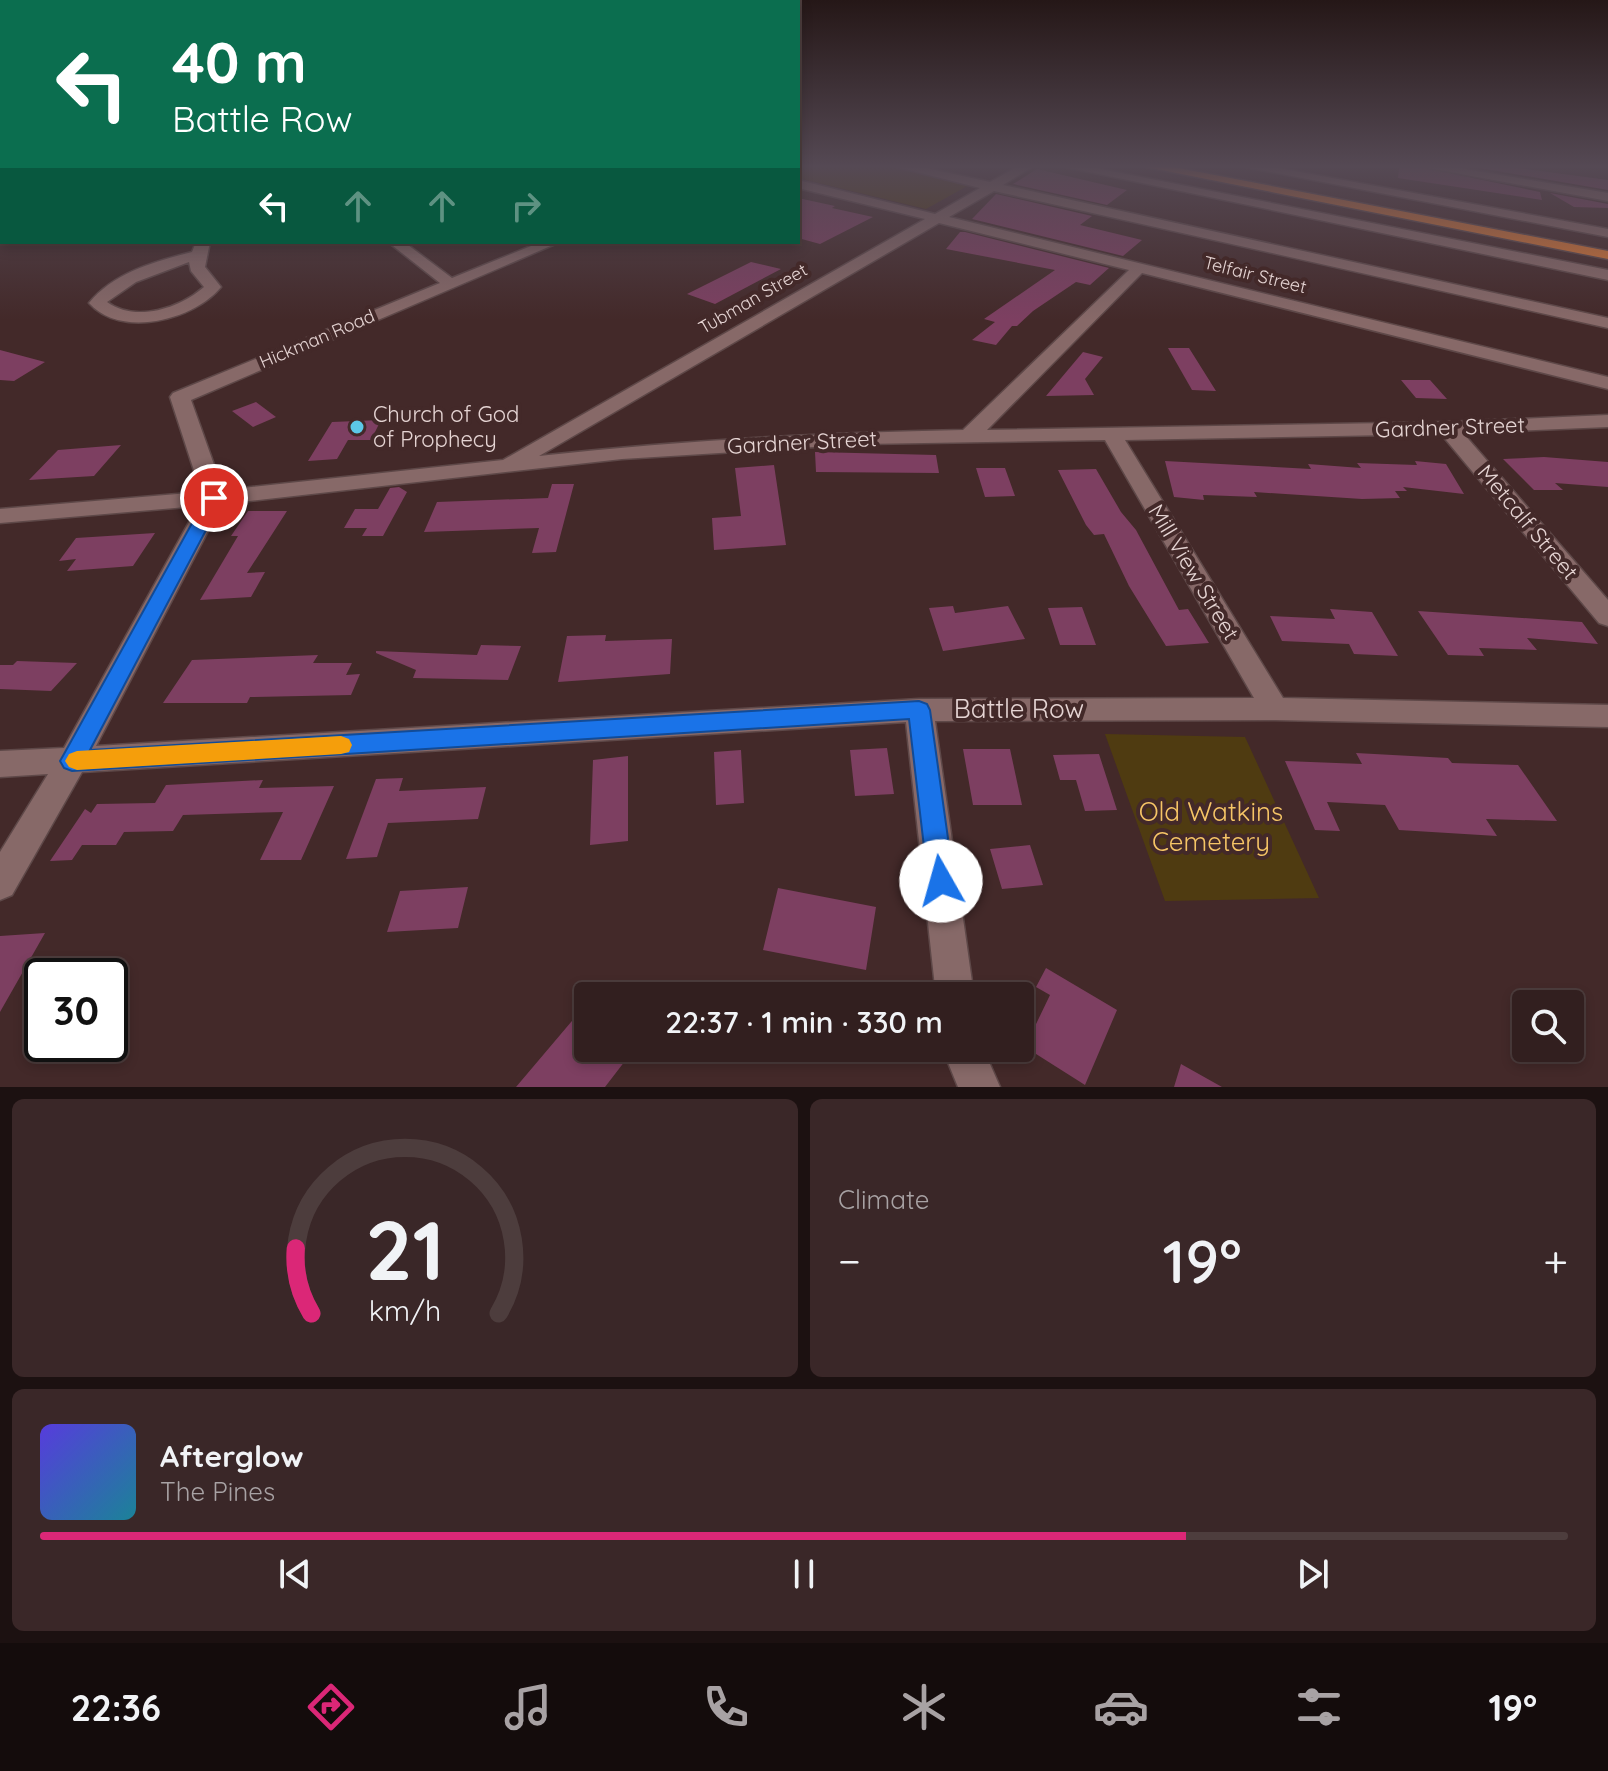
<!DOCTYPE html>
<html lang="en">
<head>
<meta charset="utf-8">
<style>
	:root { --surface:#321f1f; --page:#3a2728; --text:#f1f3f6; --muted:#a8a2a4; --line:#4d3d3d; --accent:#db2777 }
	body { margin:0; font-family:Quicksand,sans-serif; background:var(--page); color:var(--text); height:100vh; display:flex; flex-direction:column; font-size:30px; white-space:nowrap }
	* { box-sizing:border-box; margin:0 }
	p { font-size:26px; color:var(--muted) }
	.icon { flex:none; width:44px; height:44px; fill:none; stroke:currentColor; stroke-width:2; stroke-linecap:round; stroke-linejoin:round }
	.map { position:relative; height:1087px; overflow:hidden }
	.details { display:flex; flex-direction:column; gap:12px; padding:12px; background:#1c1111; flex:1 }
	.details>* { flex:none }
	.banner { position:absolute; left:0px; top:0px; width:800px; height:244px; box-shadow:0 4px 12px #0003,0 0 0 2px var(--line); background:#0b6e4f; color:#fff; overflow:hidden }
	.buttons { position:absolute; left:1512px; top:990px; display:grid; gap:16px }
	.buttons a { display:grid; place-items:center; width:72px; height:72px; border-radius:8px; background:var(--surface); box-shadow:0 4px 12px #0003,0 0 0 2px var(--line); font-size:40px }
	.speed { position:absolute; left:24px; top:958px; display:flex; gap:16px; font-size:40px; font-weight:700; text-align:center }
	.speed>* { display:grid; place-content:center; width:104px; height:104px; border-radius:50%; background:var(--surface); box-shadow:0 4px 12px #0003,0 0 0 2px var(--line); line-height:1 }
	.speed .limit { border:4px solid #111; border-radius:12px; background:#fff; color:#111 }
	.pin { position:absolute; display:grid; place-items:center; width:68px; height:68px; color:#fff; margin:-34px; border:4px solid #fff; border-radius:50%; box-shadow:0 2px 8px #0007 }
	.me { position:absolute; width:88px; margin:-44px; rotate:353deg; stroke-linejoin:round; filter:drop-shadow(0 0 6px #0008) }
	.turn { display:flex; align-items:center; gap:28px; height:168px; padding:0 40px; font-size:36px }
	.turn .icon { width:104px; height:104px; stroke-width:2.5 }
	.turn b { display:block; font-size:56px; line-height:68px }
	.lanes { display:flex; align-items:center; height:76px; padding:0 40px; background:#0003; justify-content:center; gap:40px; direction:ltr }
	.lanes .off { opacity:.35 }
	.big { font-size:60px; font-weight:600; line-height:1.1 }
	.details .tile { flex:1; display:flex; flex-direction:column; justify-content:center; gap:12px; min-width:0; padding:0 28px; border-radius:12px; background:var(--page) }
	.details .dial { align-items:center; gap:0 }
	.dial svg { height:208px; overflow:visible; fill:none; stroke:var(--line); stroke-width:7; stroke-linecap:round; text-anchor:middle }
	.dial text { fill:var(--text); stroke:none }
	.song { display:flex; align-items:center; gap:24px }
	.cover { width:96px; height:96px; border-radius:12px; background:linear-gradient(135deg,hsl(250 70% 55%),hsl(190 70% 35%)) }
	.played { height:8px; border-radius:4px; background:linear-gradient(90deg,var(--accent) 75%,var(--line) 75%) }
	.keys { display:flex; justify-content:space-around; direction:ltr }
	.heat { display:flex; justify-content:space-between; align-items:center; font-size:44px; direction:ltr }
	.details .tiles { flex:1; display:grid; gap:12px; grid-template-columns:1fr 1fr }
	.tile:last-child { grid-column:span 2 }
	.trip { position:absolute; left:574px; top:982px; width:460px; height:80px; border-radius:8px; background:var(--surface); box-shadow:0 4px 12px #0003,0 0 0 2px var(--line); font-weight:600; line-height:80px; text-align:center }
	.tab-bar { display:flex; height:128px; justify-content:space-around; align-items:center; background:#140c0c; color:var(--muted) }
	.tab-bar .icon { width:56px; height:56px }
	.tab-bar .on { color:var(--accent) }
	.tab-bar b { font-size:36px; color:var(--text) }
	.map>svg:first-child { display:block }
	.green { fill:#4f3b11 }
	.building { fill:#7d3f61 }
	.lines { fill:none; stroke-linecap:round; stroke-linejoin:round }
	.minor-casing { stroke:#5e4848; stroke-width:3 }
	.highway-casing { stroke:#5e4848; stroke-width:3 }
	.minor { fill:#876968; fill-rule:evenodd }
	.highway { fill:#db7632; fill-rule:evenodd }
	.route { fill:#1a73e8; stroke:#114b97; stroke-width:2 }
	.slow { fill:#f59e0b }
	.poi-dot { fill:#5cc7e8; stroke:#432929; stroke-width:3 }
	.labels { text-anchor:middle; stroke-width:8; stroke-linejoin:round; paint-order:stroke }
	.far-street-label { font-size:18px; fill:#e5d4d3; stroke:#432929 }
	.poi-label { font-size:22px; fill:#e5d4d3; stroke:#432929; text-anchor:start }
	.street-label { font-size:22px; fill:#e5d4d3; stroke:#432929 }
	.near-street-label { font-size:26px; fill:#e5d4d3; stroke:#432929 }
	.near-park-label { font-size:26px; fill:#f6c566; stroke:#432929 }
</style>
</head>
<body>
<div class="map">
<svg width="1608" height="1087" viewBox="0 0 1608 1087">
	<rect width="100%" height="100%" fill="#432929"/>
	<path class="green" d="M798 167H894L971 184 926 209 798 178Z
		M1105 734 1245 737 1319 898 1165 901Z"/>
	<path class="building" d="M1399 167H1420L1540 192 1542 200 1398 178Z
		M1474 167H1511L1608 180V190Z
		M1037 169 1127 190 1107 205 1013 184Z
		M1550 193 1608 204V208L1574 207Z
		M996 194 1092 216 1080 225 1142 240 1123 256 972 219Z
		M798 198 835 206 832 208 873 217 820 244 798 238Z
		M960 232H965L1109 268 1090 285 1076 282 1033 311 1017 326H1012L996 345 972 340 995 322 984 319 1055 270 946 249Z
		M751 262 781 269 715 304 687 294Z
		M1168 348H1189L1216 391 1192 390Z
		M0 350 45 362 14 381 0 380Z
		M1083 352 1103 357 1085 379 1094 395 1046 396Z
		M1401 380H1430L1447 399 1416 398Z
		M256 402 276 417 253 427 232 411Z
		M381 420 371 440H348L337 459 308 461 332 422Z
		M121 445 94 476 29 480 58 450Z
		M815 452 936 455 939 473 816 472Z
		M1544 457 1608 462V487L1555 483 1563 490H1534L1503 459Z
		M1165 461 1311 469 1308 464 1361 468 1357 463 1417 465 1415 461 1446 464 1464 494 1403 487 1407 491H1395L1400 498 1362 499 1254 492 1257 497 1203 495 1204 500 1174 497Z
		M774 465 786 545 714 550 712 518 741 516 735 468Z
		M976 468H1005L1015 496 985 497Z
		M1096 469 1121 512 1136 530 1179 610 1188 609 1209 643 1166 646 1129 586 1104 534 1094 535 1086 525 1058 470Z
		M552 484H574L556 552 532 553 539 528 424 532 437 502 548 498Z
		M399 487 407 492 383 536H362L367 528H344L355 509H378L390 488Z
		M248 511H287L247 573 265 572 251 597 200 600 238 536H231Z
		M155 533 133 566 67 571 76 559 59 561 76 538Z
		M953 606 955 613 1008 606 1025 639 943 651 929 608Z
		M1082 607 1096 645H1060L1048 608Z
		M1330 609 1372 612 1398 656 1354 654 1349 644 1282 641 1270 616 1335 619Z
		M1418 611 1582 622 1598 644 1527 638 1537 650 1479 648 1484 656 1448 655Z
		M606 635 605 641 672 639 670 674 558 682 567 636Z
		M481 645 521 646 508 680 413 678 416 670 376 653V651L477 655Z
		M318 655 313 663H352L346 675 360 674 351 695 250 697 247 703H163L192 660Z
		M17 661 77 663 51 691 0 689V665H13Z
		M887 748 894 794 855 796 850 750Z
		M963 749H1010L1022 805H973Z
		M741 750 744 803 716 805 714 752Z
		M1356 753 1448 758 1452 763 1518 765 1557 821 1486 819 1497 836 1399 830 1385 805 1327 802 1340 831 1315 830 1285 761 1362 764Z
		M1099 754 1117 810 1085 811 1076 780H1060L1053 755Z
		M628 756V841L590 845 593 760Z
		M403 778 399 791 486 787 478 819 388 823 377 857 346 859 376 779Z
		M263 780 259 788 334 786 301 860H260L283 812 183 815 173 831 124 832 116 845H82L72 860 50 861 85 809 91 813 97 804 155 803 166 785Z
		M1030 845 1043 885 1002 889 990 849Z
		M468 887 458 928 387 932 400 891Z
		M778 888 876 907 866 970 763 950Z
		M45 933 0 1012V936Z
		M1046 968 1117 1010 1085 1085 1025 1047 1050 995 1036 987Z
		M588 1002V1048H635L605 1087H516Z
		M1181 1064 1222 1087H1174Z"/>
	<g class="lines">
		<defs>
			<path id="minor" d="M897 167H921L990 182 1017 167H1032L1003 185 1608 318V328L994 191 949 217 1608 377V389L1142 273 987 430 1447 422 1608 415V427L1463 433 1608 600V626L1599 623 1441 434 1125 440 1283 698 1608 705V727L1275 720 935 721 974 996H936L906 722 82 772 12 895 0 900V852L48 774 0 777V751L64 748 198 506 0 523V509L201 492 170 397 173 393 440 283 388 242H404L452 278 541 242H560L191 400 223 490 503 460 925 219 798 188V180L935 214 980 188ZM939 223 1129 270 963 430C822 433 680 440 539 456ZM1105 440 1254 698 919 699 96 746 222 504 622 459 863 444Z
				M1065 167H1091L1608 270V280Z
				M1245 167H1273L1608 229V237Z
				M1423 167H1453L1608 193V201Z
				M0 168H2V176H0Z
				M196 242H210L205 267 221 287C194 320 121 339 89 303 113 273 156 261 192 252ZM189 262 191 271 204 287C180 308 136 323 107 302L136 282Z
				M942 1048H983L1000 1087H958Z"/>
			<path id="highway" d="M1146 167H1173L1608 251V259Z"/>
		</defs>
		<use href="#minor" class="minor-casing"/>
		<use href="#highway" class="highway-casing"/>
		<use href="#minor" class="minor"/>
		<use href="#highway" class="highway"/>
	</g>
	<linearGradient id="sky" x2="0" y2="1"><stop stop-color="#251717"/><stop offset="0.52" stop-color="#554954"/><stop offset="1" stop-color="#554954" stop-opacity="0"/></linearGradient>
	<rect width="1608" height="320" fill="url(#sky)"/>
	<path class="route" d="M214 493 223 498 90 750 919 701 927 704 930 710 954 881 950 890 941 893 931 890 928 881 909 719 72 771 64 768 60 761 64 754 206 498Z"/>
	<path class="slow" d="M341 736 349 739 352 745 349 752 341 754 77 770 69 767 65 761 69 754 77 751Z"/>
	<circle class="poi-dot" cx="357" cy="427" r="8"/>
	<g class="labels">
		<g class="far-street-label">
			<text transform="translate(1255 275) rotate(14)" y="6">Telfair Street</text>
			<text transform="translate(753 299) rotate(-30)" y="6">Tubman Street</text>
			<text transform="translate(317 339) rotate(-23)" y="6">Hickman Road</text>
		</g>
		<g class="poi-label">
			<text x="373" y="422">Church of God<tspan x="373" dy="25">of Prophecy</tspan></text>
		</g>
		<g class="street-label">
			<text transform="translate(1450 427) rotate(-2)" y="8">Gardner Street</text>
			<text transform="translate(802 442) rotate(-3)" y="8">Gardner Street</text>
			<text transform="translate(1528 522) rotate(50)" y="8">Metcalf Street</text>
			<text transform="translate(1194 572) rotate(59)" y="8">Mill View Street</text>
		</g>
		<g class="near-street-label">
			<text x="1019" y="718">Battle Row</text>
		</g>
		<g class="near-park-label">
			<text x="1211" y="821">Old Watkins<tspan x="1211" dy="30">Cemetery</tspan></text>
		</g>
	</g>
</svg>
<div class="buttons">
<a><svg class="icon" aria-label="search" viewBox="0 0 24 24"><circle cx="10" cy="10" r="6"/><path d="M15 15l6 6"/></svg></a>
</div>
<div class="speed"><div class="limit">30</div></div>
<div class="pin" style="left:214px;top:498px;background:#d93025"><svg class="icon" aria-label="arrive" viewBox="0 0 24 24"><path d="M6 21V4h12l-3 4 3 4H6"/></svg></div>
<svg class="me" style="left:941px;top:881px" viewBox="-20 -20 40 40"><circle r="19" fill="#fff"/><path d="M0-13L10 11 0 6-10 11z" fill="#1a73e8"/></svg>
<div class="trip">22:37 · 1 min · 330 m</div>
<div class="banner">
<div class="turn"><svg class="icon" aria-label="left" viewBox="0 0 24 24"><path d="M17 20v-9H6M10 6l-5 5 5 5"/></svg><div><b>40 m</b>Battle Row</div></div>
<div class="lanes"><svg class="icon" aria-label="left" viewBox="0 0 24 24"><path d="M17 20v-9H6M10 6l-5 5 5 5"/></svg><svg class="icon off" aria-label="ahead" viewBox="0 0 24 24"><path d="M12 20V5M6 11l6-6 6 6"/></svg><svg class="icon off" aria-label="ahead" viewBox="0 0 24 24"><path d="M12 20V5M6 11l6-6 6 6"/></svg><svg class="icon off" aria-label="right" viewBox="0 0 24 24"><path d="M7 20v-9h11M14 6l5 5-5 5"/></svg></div>
</div>
</div>
<section class="details">
<div class="tiles">
<div class="tile dial"><svg viewBox="0 0 100 80">
<path d="M14 69A42 42 0 1 1 86 69"/>
<path d="M14 69A42 42 0 0 1 8 44" stroke="#db2777"/>
<text x="50" y="56" font-size="32" font-weight="700">21</text>
<text x="50" y="72" font-size="11">km/h</text>
</svg></div>
<div class="tile"><p>Climate</p>
<div class="heat"><a>−</a><b class="big">19°</b><a>+</a></div>
</div>
<div class="tile">
<div class="song"><i class="cover"></i><div><b>Afterglow</b><p>The Pines</p></div></div>
<div class="played"></div>
<div class="keys"><svg class="icon" aria-label="previous" viewBox="0 0 24 24"><path d="M18 5L8 12l10 7zM5 5v14"/></svg><svg class="icon" aria-label="pause" viewBox="0 0 24 24"><path d="M8 5v14M16 5v14"/></svg><svg class="icon" aria-label="next" viewBox="0 0 24 24"><path d="M6 5l10 7-10 7zM19 5v14"/></svg></div>
</div>
</div>
</section>
<nav class="tab-bar">
<b>22:36</b>
<svg class="icon on" aria-label="directions" viewBox="0 0 24 24"><path d="M12 3l9 9-9 9-9-9zM9 14v-3h6M13 9l2 2-2 2"/></svg>
<svg class="icon" aria-label="music" viewBox="0 0 24 24"><path d="M9 18V5l10-2v13"/><circle cx="6" cy="18" r="3"/><circle cx="16" cy="16" r="3"/></svg>
<svg class="icon" aria-label="phone" viewBox="0 0 24 24"><path d="M5 4h4l2 5-3 2q2 4 5 5l2-3 5 2v4C11 20 4 13 5 4z"/></svg>
<svg class="icon" aria-label="climate" viewBox="0 0 24 24"><path d="M12 3v18M4 7l16 10M4 17L20 7"/></svg>
<svg class="icon" aria-label="car" viewBox="0 0 24 24"><path d="M5 17H2v-5l4-1 3-4h7l3 4 3 1v5h-3M9 17h6M6 11h13"/><circle cx="7" cy="17" r="2"/><circle cx="17" cy="17" r="2"/></svg>
<svg class="icon" aria-label="filters" viewBox="0 0 24 24"><path d="M4 7h16M4 17h16"/><circle cx="9" cy="7" r="2"/><circle cx="15" cy="17" r="2"/></svg>
<b>19°</b>
</nav>
</body>
</html>
